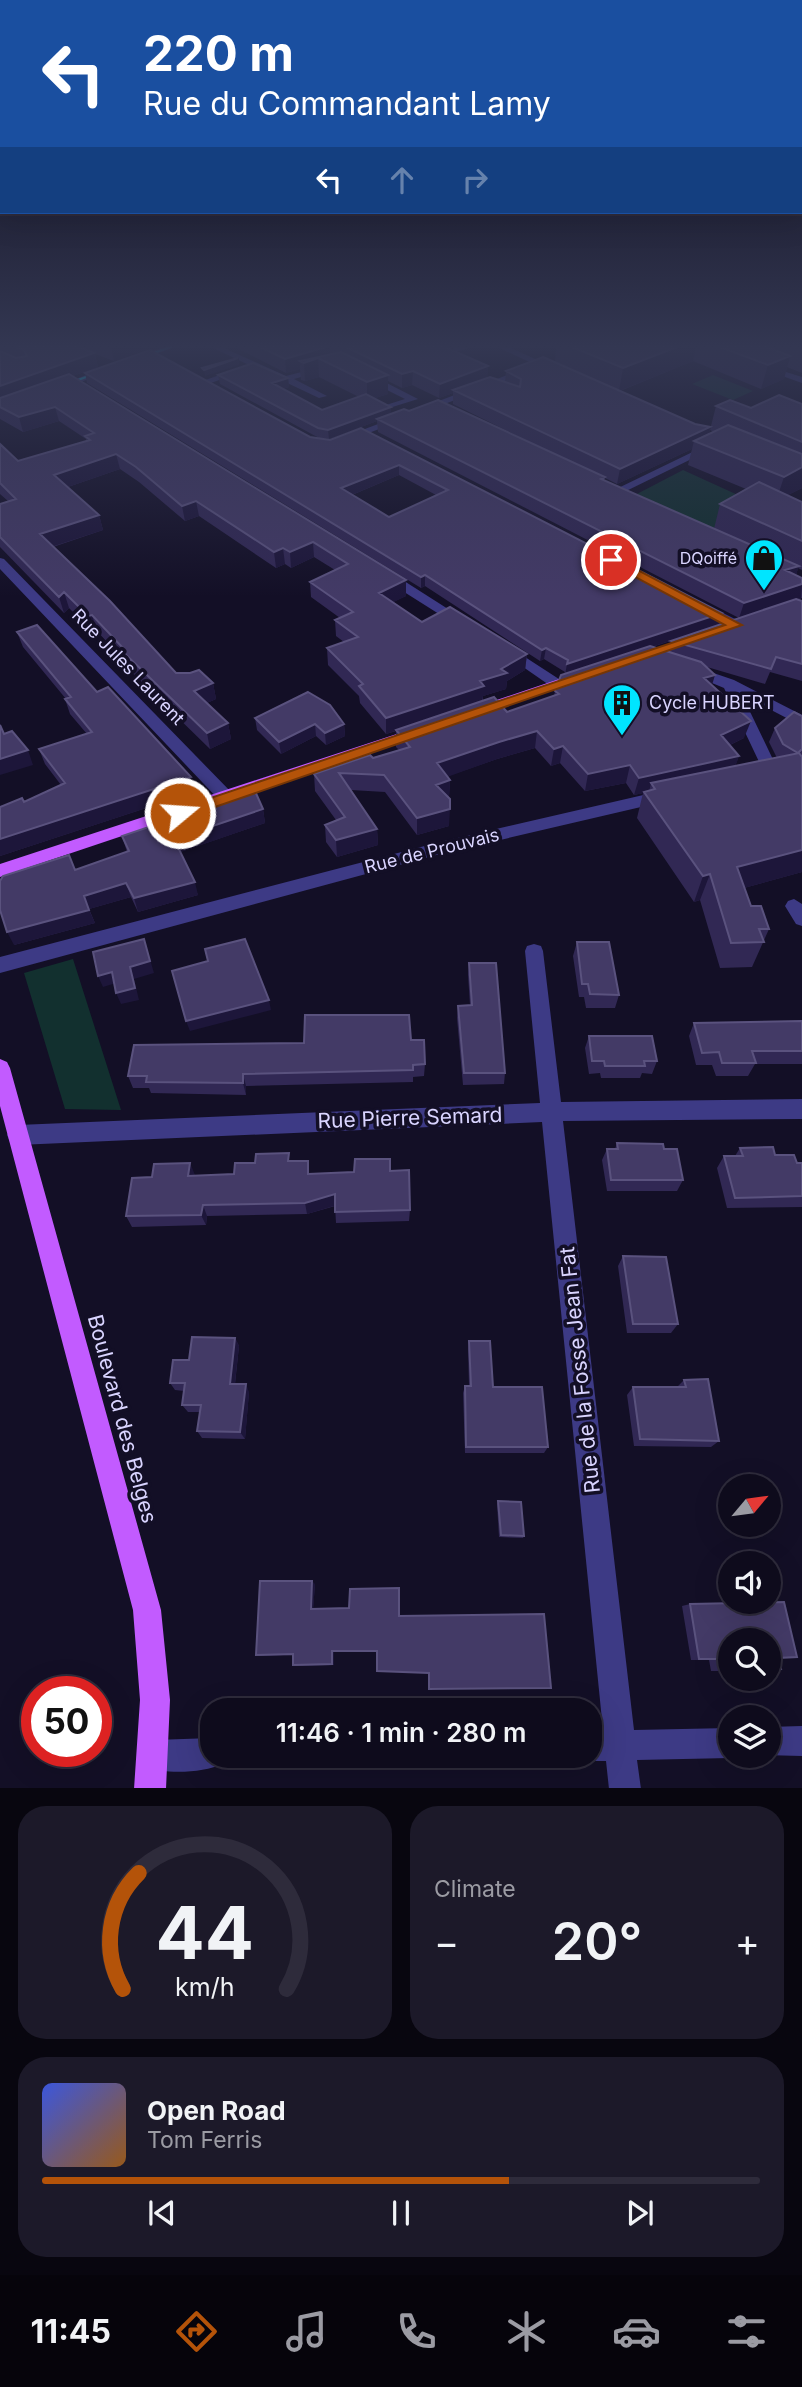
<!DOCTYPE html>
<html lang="en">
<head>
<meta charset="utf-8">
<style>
	:root { --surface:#0e0b1c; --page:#1c1929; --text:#f1f3f6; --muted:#9b9ba3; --line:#2e2b3b; --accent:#b45309 }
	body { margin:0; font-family:Inter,sans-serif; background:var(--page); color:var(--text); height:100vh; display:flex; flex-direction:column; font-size:26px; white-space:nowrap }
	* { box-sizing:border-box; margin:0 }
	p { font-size:23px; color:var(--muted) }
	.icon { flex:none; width:38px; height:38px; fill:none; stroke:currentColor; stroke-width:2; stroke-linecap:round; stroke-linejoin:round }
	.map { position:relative; height:1788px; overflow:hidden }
	.details { display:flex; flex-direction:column; gap:18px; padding:18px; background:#08060f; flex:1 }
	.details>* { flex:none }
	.top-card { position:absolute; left:0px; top:0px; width:803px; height:214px; box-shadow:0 7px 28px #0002,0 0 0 2px var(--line); background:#1a4fa0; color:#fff; overflow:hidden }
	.needle { width:46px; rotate:61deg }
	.fabs { position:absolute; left:718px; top:1474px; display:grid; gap:14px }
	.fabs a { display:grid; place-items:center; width:63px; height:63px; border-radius:50%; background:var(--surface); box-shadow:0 7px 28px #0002,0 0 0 2px var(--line); font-size:35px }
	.speed { position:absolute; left:21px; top:1676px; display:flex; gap:14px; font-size:35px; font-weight:700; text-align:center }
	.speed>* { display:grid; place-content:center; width:91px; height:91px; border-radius:50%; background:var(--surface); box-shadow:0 7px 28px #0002,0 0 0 2px var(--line); line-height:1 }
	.speed .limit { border:10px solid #d22; background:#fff; color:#111 }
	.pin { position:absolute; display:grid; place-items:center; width:60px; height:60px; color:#fff; margin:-30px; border:4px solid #fff; border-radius:50%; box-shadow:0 2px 7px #0007 }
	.me { position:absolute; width:77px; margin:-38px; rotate:72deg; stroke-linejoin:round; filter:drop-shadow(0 0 5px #0008) }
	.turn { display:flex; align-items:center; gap:24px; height:147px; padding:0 28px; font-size:32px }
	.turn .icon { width:91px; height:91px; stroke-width:2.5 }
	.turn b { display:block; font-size:49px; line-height:60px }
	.lanes { display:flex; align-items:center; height:66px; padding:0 28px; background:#0003; justify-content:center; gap:35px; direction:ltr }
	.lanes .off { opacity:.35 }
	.big { font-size:52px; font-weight:600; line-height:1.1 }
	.details .widget { flex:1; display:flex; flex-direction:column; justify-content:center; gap:10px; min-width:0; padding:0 24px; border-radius:28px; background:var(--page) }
	.details .dial { align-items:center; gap:0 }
	.dial svg { height:182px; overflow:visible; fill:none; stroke:var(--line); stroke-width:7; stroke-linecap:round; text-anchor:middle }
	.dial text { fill:var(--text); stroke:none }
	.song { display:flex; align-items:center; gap:21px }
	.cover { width:84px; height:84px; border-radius:10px; background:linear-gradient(135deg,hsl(230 70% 55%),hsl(30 70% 35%)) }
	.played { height:7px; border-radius:4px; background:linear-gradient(90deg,var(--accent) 65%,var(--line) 65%) }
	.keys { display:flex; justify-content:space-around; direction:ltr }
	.heat { display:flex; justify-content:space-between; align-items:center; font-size:38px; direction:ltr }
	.details .tiles { flex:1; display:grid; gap:18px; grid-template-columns:1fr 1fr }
	.widget:last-child { grid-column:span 2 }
	.trip { position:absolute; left:200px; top:1698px; width:402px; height:70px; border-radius:28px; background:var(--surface); box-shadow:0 7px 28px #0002,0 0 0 2px var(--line); font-weight:600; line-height:70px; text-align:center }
	.dock { display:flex; height:112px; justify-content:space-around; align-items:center; background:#06040b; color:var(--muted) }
	.dock .icon { width:49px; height:49px }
	.dock .current { color:var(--accent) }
	.dock b { font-size:32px; color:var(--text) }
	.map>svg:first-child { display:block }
	.green { fill:#12302f }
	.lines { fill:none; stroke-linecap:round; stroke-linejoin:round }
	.minor { fill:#3d3a85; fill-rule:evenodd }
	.major { fill:#c25bff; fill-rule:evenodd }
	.tram { stroke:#00e5ff; stroke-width:2 }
	.wall { fill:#312854; fill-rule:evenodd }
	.shaded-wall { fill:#1d163a }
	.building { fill:#433a66; stroke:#5a527e; stroke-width:2; fill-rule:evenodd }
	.route { fill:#b45309; stroke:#753606; stroke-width:2 }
	.labels { text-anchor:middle; stroke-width:7; stroke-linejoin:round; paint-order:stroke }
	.far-poi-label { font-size:16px; fill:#d9d4ff; stroke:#130f26; text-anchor:end }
	.street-label { font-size:18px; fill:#d9d4ff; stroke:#130f26 }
	.poi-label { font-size:18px; fill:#d9d4ff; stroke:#130f26; text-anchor:start }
	.near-street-label { font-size:21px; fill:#d9d4ff; stroke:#130f26 }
</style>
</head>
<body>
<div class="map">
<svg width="802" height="1789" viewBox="0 0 802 1789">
	<rect width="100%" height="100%" fill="#130f26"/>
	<path class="green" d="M713 375 753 391 733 400 692 384Z
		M683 470 751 501 752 552 633 496Z
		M73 959 121 1110 65 1109 24 973Z"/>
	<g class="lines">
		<path class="minor" d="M163 347H175L59 390 51 388Z
			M211 347H222L286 376 325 366V370L294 379 327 396 319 398Z
			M452 347H473L455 352Z
			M497 347H509L559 370 551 372Z
			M760 364 802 377V383L760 368Z
			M239 368 247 370 208 384 200 382Z
			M523 369 531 371 366 434 357 432Z
			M365 375H371L418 399 386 409V405L405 399 365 379Z
			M707 445 716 447 620 494 610 492Z
			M0 558 4 559 233 794 235 798 233 802H221L0 569Z
			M386 571 390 572 470 623 463 627 458 626 382 578V572Z
			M701 602 741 622 743 625 741 628H731L696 609V603Z
			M508 646 562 681V687H552L503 653V647Z
			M693 666 734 680 802 715V726L742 695 779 772 777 776 754 778 752 774 754 770 762 768 724 688 688 673 686 670Z
			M665 790 671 792 673 796 671 800 440 854 0 973V957L440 842Z
			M794 899 802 904V926L796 924 785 906 788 901Z
			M534 944 541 946 543 951 561 1102 802 1099V1119L563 1121 634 1730 730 1728V1755H738L730 1758 637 1760 641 1789H609L606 1761H590L578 1755H590V1731L603 1730 542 1122 18 1145 10 1142 7 1135 10 1128 18 1125 540 1103 525 951 527 946Z
			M802 1726V1756L763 1755H768V1727Z
			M212 1738V1755H227L223 1764C202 1773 165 1775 144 1766L140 1755 144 1744 155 1740Z"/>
		<path class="major" d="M580 672 585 673V679L483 714 478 716 471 711 473 708Z
			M418 727 425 732 423 735 0 877V864Z
			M0 1059 7 1062 10 1068 161 1610 170 1700 166 1789H134L140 1700 133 1610 0 1106Z"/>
		<path class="tram" d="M135 359 171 347
			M59 387 105 370"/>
	</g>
	<path class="wall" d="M0 347H152L114 361 95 354 98 367 73 376 406 580V596L393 602 422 622 527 654 525 670 507 681 506 689 483 696V701L507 712 554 696 555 691 565 672 544 659 540 661 425 586 421 588 87 383 85 373 310 437 330 440 361 428 722 613 719 625 652 647 668 652 671 641 802 601V681L770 672 765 684 707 667 712 685 744 738 730 745 739 756 735 766 777 758 769 742 775 728 802 716V872L744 888 751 906 769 929 752 967 720 968 700 900 694 902 637 818 643 793 634 795 626 783 585 791 560 763 551 766 535 748 497 759 448 776 450 780 449 797H448L449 826 417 835 385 792 351 790 377 829 378 845 337 857 326 842 325 825 336 820 315 791 314 774 399 750 396 747V731L386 734 360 703 359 696 328 665 327 648 344 642 336 636 335 620 340 618 311 597 310 582 335 570 314 557 291 568 285 564 276 568 199 516 185 521 139 482 120 469 68 487 99 515 103 530 53 547 176 673 213 683 216 699 207 703 228 723 231 739 210 749 125 666 123 660 97 631 93 632 69 608 64 613 0 547V504L8 501 0 494V444L18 461 86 441V439L59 421 23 432 0 419ZM399 475 436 495 389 517 352 495Z
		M235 347H445L488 366 487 378 505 382 506 371 555 362 556 347H802V373L787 367 784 379 761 389 693 361 620 391 695 424 710 427 709 434 714 432 710 430 716 406 751 408 802 404V488L788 495 802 502V570L798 568 796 575 802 578V598L739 618 378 432 377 421 329 439 319 438 220 384 218 375 288 378 289 387 283 389 322 410 359 397 319 377 305 381 301 380 300 369 286 373ZM388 381 402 388 412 385 439 398 453 393V404L552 453 409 411 391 414 375 398 388 394ZM692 449 688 465 746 489 720 504 714 529 604 481 605 478 617 484Z
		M17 632 97 692 195 792 0 856V806L24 802 61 785 45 764 39 749 87 734 70 714 65 699H66L23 647Z
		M255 718 344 724 345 736 326 745 316 736 281 754 257 730Z
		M263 809 265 823 180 852 198 895 138 912 131 897 89 909 95 923 14 945 75 870 127 852 122 836Z
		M577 942 619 995 615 1008H586L584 997H579L573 956Z
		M469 963 505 1073 504 1084 463 1085 457 1018 458 1006 470 1005 468 975Z
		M802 1021V1064H755L748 1076H716L712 1065H696L689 1036 694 1023Z
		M589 1036 657 1061 652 1074 642 1073 640 1078H601L600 1073 589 1074 585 1048Z
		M411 1040 425 1064 424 1076 413 1077V1082L246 1086V1095L151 1093 149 1088H133L128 1076 304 1043Z
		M617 1143 683 1180 677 1191H607L602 1160 607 1149H615Z
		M740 1148 775 1155 797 1163H802V1207L727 1208 717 1168 724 1156H735Z
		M290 1161 310 1174 390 1171 410 1210 409 1221 336 1223 335 1206 307 1214 207 1216 206 1225 132 1227 126 1216 152 1177 234 1174Z
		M623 1256 678 1324 671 1333H627L618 1266Z
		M235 1338 239 1346 235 1384 249 1392 245 1439 202 1438 197 1431 200 1412H188L182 1405 184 1391 175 1390 170 1383 189 1360Z
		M469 1341 493 1387 548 1447 544 1453H465L463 1393 465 1386H469L468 1349Z
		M684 1380 719 1441 711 1447 634 1446 627 1395 633 1387H677Z
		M498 1501 524 1536 523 1538 499 1537 497 1504Z
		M315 1584 313 1609 399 1616 551 1688 428 1689V1673L377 1652H334V1665L296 1666 293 1665V1655L260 1656 256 1655Z
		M690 1604 779 1658 730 1671H711L709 1660H691L682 1606Z"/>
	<path class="shaded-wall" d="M111 347H152L114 361Z
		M326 347H330V359L318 358 319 377 305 381 304 363 300 361V369L286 373 285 359Z
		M677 347H696L693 361 619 391 623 368Z
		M94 353 98 367 0 402V386Z
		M790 356 784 379 761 389 768 365Z
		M239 358V365L205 376 204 370Z
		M488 366 487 380 453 390V393L439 398 440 384Z
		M413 371 412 385 402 388V374Z
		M388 375V394L367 401V382Z
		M288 378 289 387 273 392 272 383Z
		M55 407 59 421 23 432 19 417Z
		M391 407V416L377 419V421L329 439 328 430Z
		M710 427 707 442 694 441 692 449 617 484 620 469Z
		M116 454 120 469 59 490 54 475Z
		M399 465V475L342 499 341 488Z
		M802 467V488L776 501 784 477Z
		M196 501 199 516 185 521 182 506Z
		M99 515 103 530 45 549 40 534Z
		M313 542 314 557 291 568 290 552Z
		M283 548 285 564 276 568 274 552Z
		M799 566 794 581 785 570Z
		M425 575V586L421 588V577Z
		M406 580V596L380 609 379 593Z
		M802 584 801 598 739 618 744 603Z
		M64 592 69 608 64 613 59 597Z
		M722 613 719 625 565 675 567 664Z
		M92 615 97 631 93 632 88 616Z
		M546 648 544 659 540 661 542 650Z
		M527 654 525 670 507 681 506 689 483 696 482 702 386 734V718L480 681Z
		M715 675 710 692 704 678Z
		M213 683 216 699 198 707 194 691Z
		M751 721 744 738 715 752 721 735Z
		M228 723 231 739 210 749 207 733Z
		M315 724 316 736 281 754 279 742Z
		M344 724 345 736 326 745 325 733Z
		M537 731 535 748 497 759 436 781 437 763 499 742Z
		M563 746 560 763 551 766 554 749Z
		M28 750 33 765 0 775V759Z
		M739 756 733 773 655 789 651 783 649 792 634 795 639 778Z
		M630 765 626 783 585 791 588 774Z
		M191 777 195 792 0 856V839Z
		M450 780 449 797 436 802V785Z
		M263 809 265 823 178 853 174 839Z
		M450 809 449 826 417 835V818Z
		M377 829 378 845 337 857 336 840Z
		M802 850V872L726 893 737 867Z
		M710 874 700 900 694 902 703 876Z
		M195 882 198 895 138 912 134 898Z
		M126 883 131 897 89 909 84 896Z
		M89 910 95 923 14 945 7 932Z
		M144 939 154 973 134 979 139 1000 121 1004 116 993Z
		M112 972 116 983 103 987 98 976Z
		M269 1000 271 1010 190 1031 186 1021Z
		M243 1074 246 1086V1095L243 1083Z
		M190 1163 195 1175 193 1188 188 1176Z
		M335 1194 337 1205 307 1214 305 1203Z
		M203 1205 207 1216 206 1225 201 1215Z
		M235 1338 239 1346 234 1391 230 1384Z
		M246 1384 249 1392 245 1439 240 1432Z
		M312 1581 315 1584 313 1611 311 1609Z
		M332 1651 334 1652V1665L332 1664Z"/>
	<path class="building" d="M17 347H79L94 353 0 386V351L16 358 27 356 24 350Z
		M260 347H326L285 359Z
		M346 347H445L488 366 440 384 413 371 402 374Z
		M572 347H677L623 368Z
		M720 347H767L790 356 768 365Z
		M150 350 310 437 330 440 361 428 722 613 567 664 568 660 546 648 542 650 425 575 421 577 85 373ZM399 465 448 490 389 517 341 488Z
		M341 352 388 375 367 382 318 358 304 363 300 361Z
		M543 357 695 424 710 427 620 469 453 390 490 377 520 387 521 379 506 371Z
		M238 358 204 370 202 368Z
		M253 363 288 378 272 383 322 410 366 394 391 407 328 430 318 428 218 375Z
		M69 374 406 580 379 593 422 622 450 607 527 654 501 669 507 673 480 681 484 686 386 718 359 686 363 684 327 648 358 637 335 620 353 612 310 582 348 564 313 542 290 552 283 548 274 552 196 501 182 506 136 467 116 454 54 475 99 515 40 534 110 601 176 673H190L199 670 213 683 194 691 228 723 207 733 121 650 123 648 92 615 88 616 64 592 59 597 0 537V504L16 499 0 483V444L18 461 90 440 85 436 94 433 55 407 19 417 0 407V398Z
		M779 395 802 404V442L716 406 730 400 751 408Z
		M438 400 605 477 601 479 799 566 785 570 802 578V584L744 603 377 419 404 409 409 411Z
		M728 425 802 454V467L784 477 694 441Z
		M759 482 802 502V541L720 504Z
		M796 599 802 601V664L776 657 771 669 671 641Z
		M37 625 97 692 108 687 191 777 0 839V807L22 798 24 802 65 783 39 749 92 732 65 699 71 697 17 632Z
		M650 646 701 662 715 675 704 678 751 721 721 735 739 756 639 778 630 765 588 774 563 746 554 749 537 731 499 742 437 763 450 780 436 785 450 799V809L417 818 384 775 339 773 377 829 336 840 325 825 345 817 314 774 370 755 373 758 410 747 396 730 494 697 507 712 559 694 555 691 561 675Z
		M308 692 330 705 344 724 325 733 315 724 279 742 255 718Z
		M794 712 802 716V749L798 753 783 744 775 728Z
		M0 725 4 734 12 731 28 750 0 759Z
		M799 753 802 757V850L737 867 751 906H761L769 929H759L764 942 731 943 710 874 703 876 644 792 655 789 651 783Z
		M255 791 263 809 174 839 195 882 134 898 126 883 84 896 89 910 7 932 0 910V881L3 876 69 855 75 870 129 851 122 836Z
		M144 939 150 961 130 967 135 988 116 993 112 972 98 976 93 952Z
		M245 939 269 1000 186 1021 172 971 208 961 205 949Z
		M577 942H609L619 995 590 994 588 984H582Z
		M469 963H496L505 1073H464L458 1006 472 1005Z
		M305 1015H409L411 1040H424L425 1064 413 1065V1070L243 1074V1083L146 1082 147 1076H128L134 1045 304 1043Z
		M802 1021V1051H752L756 1063H722L719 1052 702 1053 694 1023Z
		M589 1036H652L657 1061H644L645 1066H605L604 1061H592Z
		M617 1143 663 1144 664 1149H677L683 1180H611L607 1149H618Z
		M773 1147 775 1155H794L797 1163H802V1196L735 1198 724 1156H743L740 1148Z
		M289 1153 288 1161H308V1174L354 1172 355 1159H390V1171L409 1170 410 1210 335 1212V1194L305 1203 203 1205 201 1215 126 1216 132 1178 152 1177 154 1164 190 1163 188 1176 234 1174 235 1163H255L256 1154Z
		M623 1256 666 1257 678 1324H633Z
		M192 1337 235 1338 230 1384H246L240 1432 197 1431 201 1405H182L185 1383H170L173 1360H189Z
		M469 1341H490L493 1387H542L548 1447H466L465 1386H471Z
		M708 1379 719 1441 640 1439 633 1387H686L684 1380Z
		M498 1501 521 1502 524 1536 501 1535Z
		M260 1581H312L311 1609 349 1608 350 1589 399 1588V1616L544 1614 551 1688 429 1689V1673L377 1671V1651H332V1664L293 1665V1654L256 1655Z
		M784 1602 797 1657 778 1658 781 1669 768 1670V1640H730V1671H720L718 1659H699L690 1604Z"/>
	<linearGradient id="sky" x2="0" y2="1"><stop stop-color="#0a0815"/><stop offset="0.58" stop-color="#333752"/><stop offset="1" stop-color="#333752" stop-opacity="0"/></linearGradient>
	<rect width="802" height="597" fill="url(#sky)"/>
	<path class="route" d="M607 558H615L742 625 186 817H175V810L725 625 607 562Z"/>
	<defs>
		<symbol id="shop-pin" viewBox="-11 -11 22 30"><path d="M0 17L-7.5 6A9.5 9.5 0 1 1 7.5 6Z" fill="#00e5ff" stroke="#130f26"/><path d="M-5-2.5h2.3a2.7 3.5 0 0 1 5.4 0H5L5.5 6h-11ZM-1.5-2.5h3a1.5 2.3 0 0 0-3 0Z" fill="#111"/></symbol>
		<symbol id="building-pin" viewBox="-11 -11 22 30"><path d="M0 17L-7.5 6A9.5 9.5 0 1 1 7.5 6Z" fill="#00e5ff" stroke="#130f26"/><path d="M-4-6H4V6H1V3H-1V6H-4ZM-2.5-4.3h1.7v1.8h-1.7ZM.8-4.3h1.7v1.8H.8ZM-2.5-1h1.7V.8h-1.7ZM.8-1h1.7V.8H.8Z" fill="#111"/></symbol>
	</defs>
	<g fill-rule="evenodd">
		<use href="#shop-pin" x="742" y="536" width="44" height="60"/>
		<use href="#building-pin" x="600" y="681" width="44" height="60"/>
	</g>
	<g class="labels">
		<g class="far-poi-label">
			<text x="737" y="564">DQoiffé</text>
		</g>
		<g class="street-label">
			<text transform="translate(128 667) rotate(46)" y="6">Rue Jules Laurent</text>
			<text transform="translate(432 851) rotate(-14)" y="6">Rue de Prouvais</text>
		</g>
		<g class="poi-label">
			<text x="649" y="709">Cycle HUBERT</text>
		</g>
		<g class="near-street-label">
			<text transform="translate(410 1118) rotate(-2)" y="7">Rue Pierre Semard</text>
			<text transform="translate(580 1370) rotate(-96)" y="7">Rue de la Fosse Jean Fat</text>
			<text transform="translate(122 1419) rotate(75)" y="7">Boulevard des Belges</text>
		</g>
	</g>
</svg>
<div class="fabs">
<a><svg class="needle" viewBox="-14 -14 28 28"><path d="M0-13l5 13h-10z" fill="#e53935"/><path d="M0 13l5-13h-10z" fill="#9b9ba3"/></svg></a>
<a><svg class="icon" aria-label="sound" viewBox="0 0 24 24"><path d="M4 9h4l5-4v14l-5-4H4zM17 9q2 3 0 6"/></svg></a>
<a><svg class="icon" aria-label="search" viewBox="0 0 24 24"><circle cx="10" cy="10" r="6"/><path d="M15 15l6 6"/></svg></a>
<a><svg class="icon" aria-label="layers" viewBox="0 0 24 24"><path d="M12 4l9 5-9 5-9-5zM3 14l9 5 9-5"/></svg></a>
</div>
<div class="speed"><div class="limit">50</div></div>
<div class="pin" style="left:611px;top:560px;background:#d93025"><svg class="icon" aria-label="arrive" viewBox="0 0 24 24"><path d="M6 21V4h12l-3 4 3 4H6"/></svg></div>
<svg class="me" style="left:180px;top:813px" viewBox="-20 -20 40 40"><circle r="17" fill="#b45309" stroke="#fff" stroke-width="3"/><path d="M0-11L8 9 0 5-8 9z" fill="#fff"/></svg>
<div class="trip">11:46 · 1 min · 280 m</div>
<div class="top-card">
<div class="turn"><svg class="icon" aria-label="left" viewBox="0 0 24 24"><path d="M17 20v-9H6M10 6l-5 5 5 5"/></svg><div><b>220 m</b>Rue du Commandant Lamy</div></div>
<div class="lanes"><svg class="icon" aria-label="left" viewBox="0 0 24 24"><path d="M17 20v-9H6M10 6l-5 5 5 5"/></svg><svg class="icon off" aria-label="ahead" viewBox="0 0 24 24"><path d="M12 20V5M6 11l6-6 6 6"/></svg><svg class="icon off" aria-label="right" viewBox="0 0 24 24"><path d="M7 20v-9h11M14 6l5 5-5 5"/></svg></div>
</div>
</div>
<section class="details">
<div class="tiles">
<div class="widget dial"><svg viewBox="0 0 100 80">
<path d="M14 69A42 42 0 1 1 86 69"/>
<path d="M14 69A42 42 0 0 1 21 18" stroke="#b45309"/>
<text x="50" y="56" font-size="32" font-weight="700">44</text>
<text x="50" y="72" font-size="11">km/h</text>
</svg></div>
<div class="widget"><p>Climate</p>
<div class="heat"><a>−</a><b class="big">20°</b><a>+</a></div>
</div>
<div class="widget">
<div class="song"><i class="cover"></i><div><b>Open Road</b><p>Tom Ferris</p></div></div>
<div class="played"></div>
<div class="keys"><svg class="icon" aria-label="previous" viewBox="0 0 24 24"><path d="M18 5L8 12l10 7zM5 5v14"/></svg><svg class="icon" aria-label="pause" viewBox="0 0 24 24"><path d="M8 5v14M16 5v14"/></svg><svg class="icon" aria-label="next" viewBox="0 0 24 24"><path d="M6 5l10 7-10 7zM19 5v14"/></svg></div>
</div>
</div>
</section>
<nav class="dock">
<b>11:45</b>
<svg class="icon current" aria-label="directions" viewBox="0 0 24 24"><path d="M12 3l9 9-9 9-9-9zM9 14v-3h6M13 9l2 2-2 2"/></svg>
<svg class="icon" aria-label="music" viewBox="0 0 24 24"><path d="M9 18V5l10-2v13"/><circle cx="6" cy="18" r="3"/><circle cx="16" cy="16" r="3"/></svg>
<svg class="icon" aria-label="phone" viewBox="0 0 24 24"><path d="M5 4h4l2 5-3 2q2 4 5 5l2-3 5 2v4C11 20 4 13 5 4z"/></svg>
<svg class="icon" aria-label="climate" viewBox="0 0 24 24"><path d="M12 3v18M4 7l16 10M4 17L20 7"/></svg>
<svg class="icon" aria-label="car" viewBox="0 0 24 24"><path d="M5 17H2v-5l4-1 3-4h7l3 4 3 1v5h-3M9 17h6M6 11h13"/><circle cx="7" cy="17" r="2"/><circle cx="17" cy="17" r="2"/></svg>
<svg class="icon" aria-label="filters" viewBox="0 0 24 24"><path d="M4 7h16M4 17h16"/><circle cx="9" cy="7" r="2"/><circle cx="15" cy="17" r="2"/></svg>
</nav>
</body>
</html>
